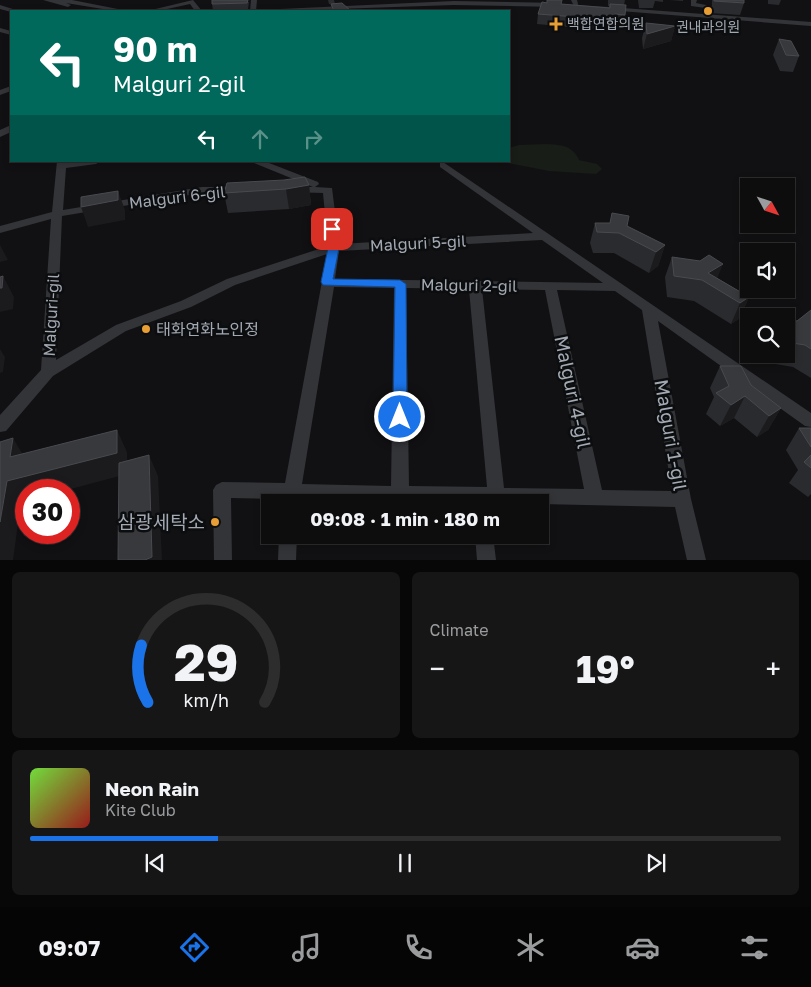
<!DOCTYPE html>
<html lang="en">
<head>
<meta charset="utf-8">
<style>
	:root { --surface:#0d0d0e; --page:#161617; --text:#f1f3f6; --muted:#9a9c9e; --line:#2d2d2e; --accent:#1a73e8 }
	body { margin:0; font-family:"Golos Text","Noto Sans KR",sans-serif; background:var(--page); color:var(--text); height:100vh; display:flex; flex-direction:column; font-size:19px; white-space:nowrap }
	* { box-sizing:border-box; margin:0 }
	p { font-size:16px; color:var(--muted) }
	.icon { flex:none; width:28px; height:28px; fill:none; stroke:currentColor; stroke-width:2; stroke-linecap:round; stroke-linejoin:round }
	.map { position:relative; height:560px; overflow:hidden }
	.side { display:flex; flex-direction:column; gap:12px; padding:12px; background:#070708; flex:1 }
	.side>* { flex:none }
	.top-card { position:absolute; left:10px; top:10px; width:500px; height:152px; border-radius:0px; box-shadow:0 2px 8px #0003,0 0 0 1px var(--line); background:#00695c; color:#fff; overflow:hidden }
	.needle { width:32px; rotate:130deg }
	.controls { position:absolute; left:740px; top:178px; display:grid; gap:10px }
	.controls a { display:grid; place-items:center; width:55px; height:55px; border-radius:0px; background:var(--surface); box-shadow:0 2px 8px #0003,0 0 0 1px var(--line); font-size:25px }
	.speed { position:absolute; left:15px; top:479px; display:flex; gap:10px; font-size:25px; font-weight:700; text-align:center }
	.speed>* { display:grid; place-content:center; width:65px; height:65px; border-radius:50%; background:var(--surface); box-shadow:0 2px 8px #0003,0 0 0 1px var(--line); line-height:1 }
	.speed .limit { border:8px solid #d22; background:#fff; color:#111 }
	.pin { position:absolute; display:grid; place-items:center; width:42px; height:42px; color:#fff; margin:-21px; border-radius:10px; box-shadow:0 2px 8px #0006 }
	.me { position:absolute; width:55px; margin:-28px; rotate:0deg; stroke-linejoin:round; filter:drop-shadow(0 0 4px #0008) }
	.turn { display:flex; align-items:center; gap:18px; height:105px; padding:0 20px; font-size:22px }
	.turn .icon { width:65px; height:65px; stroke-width:2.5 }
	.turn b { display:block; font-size:35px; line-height:42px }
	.lanes { display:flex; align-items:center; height:48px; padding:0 20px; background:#0003; justify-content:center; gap:25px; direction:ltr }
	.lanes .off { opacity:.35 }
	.big { font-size:38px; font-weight:700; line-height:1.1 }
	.side .tile { flex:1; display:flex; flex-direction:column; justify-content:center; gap:8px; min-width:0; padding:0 18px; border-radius:8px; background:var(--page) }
	.side .dial { align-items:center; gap:0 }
	.dial svg { height:130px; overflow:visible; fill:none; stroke:var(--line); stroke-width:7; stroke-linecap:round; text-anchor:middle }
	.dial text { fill:var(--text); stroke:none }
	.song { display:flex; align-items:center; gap:15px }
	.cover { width:60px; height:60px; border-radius:8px; background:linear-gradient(135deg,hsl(100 70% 55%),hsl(0 70% 35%)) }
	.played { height:5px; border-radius:2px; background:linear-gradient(90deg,var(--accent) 25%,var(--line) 25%) }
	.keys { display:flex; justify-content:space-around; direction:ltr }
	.heat { display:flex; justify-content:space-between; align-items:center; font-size:28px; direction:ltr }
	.side .tiles { flex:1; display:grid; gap:12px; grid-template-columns:1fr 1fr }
	.tile:last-child { grid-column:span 2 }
	.trip { position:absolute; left:261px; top:494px; width:288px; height:50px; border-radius:0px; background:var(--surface); box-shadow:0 2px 8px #0003,0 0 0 1px var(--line); font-weight:700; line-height:50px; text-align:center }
	.tab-bar { display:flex; height:80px; justify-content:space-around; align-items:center; background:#050506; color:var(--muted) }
	.tab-bar .icon { width:35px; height:35px }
	.tab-bar .selected { color:var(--accent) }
	.tab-bar b { font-size:22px; color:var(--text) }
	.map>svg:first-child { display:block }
	.green { fill:#181d18 }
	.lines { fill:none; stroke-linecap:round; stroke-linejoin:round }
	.minor { fill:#333438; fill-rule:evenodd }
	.wall { fill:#2a2b2e }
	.shaded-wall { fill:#1b1b1d }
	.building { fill:#37393c; stroke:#484a4f }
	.route { fill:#1a73e8; stroke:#114b97 }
	.poi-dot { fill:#e89e35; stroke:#0c0d0e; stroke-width:2 }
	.labels { text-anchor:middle; stroke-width:5; stroke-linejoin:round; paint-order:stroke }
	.far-poi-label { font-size:14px; fill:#a3a9b3; stroke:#0c0d0e; text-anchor:start }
	.street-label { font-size:16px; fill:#a3a9b3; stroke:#0c0d0e }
	.poi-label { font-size:16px; fill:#a3a9b3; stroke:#0c0d0e; text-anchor:start }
	.near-street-label { font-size:19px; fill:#a3a9b3; stroke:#0c0d0e }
	.near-poi-label { font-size:19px; fill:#a3a9b3; stroke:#0c0d0e; text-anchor:end }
</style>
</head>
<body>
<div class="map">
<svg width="811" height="560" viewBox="0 0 811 560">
	<rect width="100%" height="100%" fill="#111113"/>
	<path class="green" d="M546 144C561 145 572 145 579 160L597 164 602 169 596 174 549 171 497 161H509V148L519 145Z"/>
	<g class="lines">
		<path class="minor" d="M43 0H72L128 11H115L66 3 71 5 68 7Z
			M193 0 202 11H195L190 4 158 11H147Z
			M251 0H257L256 11H250Z
			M571 0H577L579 8H575Z
			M691 0H697L696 3 716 7 713 9 691 6Z
			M454 1 559 3 562 5 559 7 454 5 277 11 280 9Z
			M0 5 16 10 17 11 11 12 0 9Z
			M609 7 811 22V26L607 10 606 9Z
			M0 28 11 31V35L0 32Z
			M11 86V91L0 95V90Z
			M11 125V132L0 137V130Z
			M57 161H101L96 164 66 168 63 210 202 187H241L246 190 241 193H202L62 216 56 360 116 325 181 301 227 279 328 246 323 193 289 192 288 190 293 187H313L249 161H264L318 182 319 184 315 187 332 188 339 244 533 233 440 167V163L443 162 811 413V427L805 426 658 321 691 499 706 560H687L675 507 540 504V502L299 499V502H281L282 499 231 498 232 560H214L213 490 216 485 222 482 285 483 327 254 235 285 191 307 126 331 53 376 6 431 0 432V415L41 370 51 219 0 233V226L52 212ZM542 240 603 283 335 279 339 251ZM334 287 394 288 391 486 302 484ZM406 288 469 289 487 487 409 486ZM482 289 545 290 584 489 504 488ZM557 290 615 291 642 310 672 491 602 490Z
			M279 535H297L296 560H278Z
			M475 535H493L496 560H477Z"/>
	</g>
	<path class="wall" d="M328 0H334L335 4 351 11H332L331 4H329Z
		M608 0H625L624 5 625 15 623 25 613 24 612 31 537 24 538 14 547 3 609 7V6H608Z
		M638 0H663V2L655 1 653 8H639Z
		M670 0H683V1Z
		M712 0H744V3L740 15 710 13 712 5Z
		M768 0H781L779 5 768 4Z
		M249 2 248 9 213 11 212 4Z
		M646 23 675 26 671 41 643 49 642 38Z
		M779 39 799 56 793 72 780 71 773 55Z
		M284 180 309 185 311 205 289 209 228 213 224 193Z
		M595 223 627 226 665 245 658 266 649 273 614 253H593L590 243Z
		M672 257 717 278 749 297 740 318 731 324 694 301 667 297 665 277Z
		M811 310V378L793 367 764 362 762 354H786V319L797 321Z
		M720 366 751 385 781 408 768 430 757 437 734 418 720 426 706 414 714 397 710 388Z
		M799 428H811V494L808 497 789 483 798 470 786 450Z"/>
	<path class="shaded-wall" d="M675 26 671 41 643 49 647 34Z
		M309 185 311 205 289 209 286 189Z
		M118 191 125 210V220L88 227 81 207Z
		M0 245 8 260 0 262Z
		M665 245 658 266 649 273 656 252Z
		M723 264 715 284 708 273Z
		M3 276 14 297 13 309 0 312V288Z
		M749 297 740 318 731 324 740 303Z
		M0 349 5 357 3 372 0 373Z
		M745 396 734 418 720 426 731 405Z
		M781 408 768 430 757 437 769 416Z
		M117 430 127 452V474L67 490H26V501L21 502 13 560H0V522L13 438 26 460Z
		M149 455 158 476 162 560H145Z"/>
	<path class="building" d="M212 0H248L247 3 212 4Z
		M547 0H562L561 4 610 8V4L626 5 625 15 615 14 614 20 538 14 542 2 547 3Z
		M714 0H744V3L714 1Z
		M342 3 351 11H334L331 4Z
		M646 23 675 26 647 34Z
		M779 39 791 41 799 56 786 55Z
		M305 177 309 185 286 189 224 193 227 183 284 180Z
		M118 191V200L81 207V197Z
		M612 213 629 216 627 226 665 245 656 252 619 233 597 232 595 223H610Z
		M709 255 723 264 708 273 749 297 740 303 702 280 674 276 672 257 700 261Z
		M3 276 2 288H0V277Z
		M811 310V349L805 345 786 342V319L797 321Z
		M720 366H741L751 385 781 408 769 416 745 396 731 405 716 393 729 386Z
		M799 428H811V447Z
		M117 430V453L7 481 0 522V442L13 438 10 457Z
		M149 455 152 557 145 560H118L119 463Z
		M811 455V468L804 462Z"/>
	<path class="route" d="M328 226H332L337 229 339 248 333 279 400 280 406 284 407 417 405 421 400 423 395 421 393 417 395 287 323 285 321 282 328 248 326 229Z"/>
	<g class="poi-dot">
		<circle cx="708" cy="11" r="5"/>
		<path d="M553.5 16.5h5v5h5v5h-5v5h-5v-5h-5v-5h5z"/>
		<circle cx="146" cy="329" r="5"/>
		<circle cx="215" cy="522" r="5"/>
	</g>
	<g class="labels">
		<g class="far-poi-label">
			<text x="567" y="29">백합연합의원</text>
			<text x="708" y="32" text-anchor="middle">권내과의원</text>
		</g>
		<g class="street-label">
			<text transform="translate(177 197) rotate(-7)" y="6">Malguri 6-gil</text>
			<text transform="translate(418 243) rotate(-3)" y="6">Malguri 5-gil</text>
			<text transform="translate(469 285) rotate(1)" y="6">Malguri 2-gil</text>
			<text transform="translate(51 315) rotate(-87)" y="6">Malguri-gil</text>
		</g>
		<g class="poi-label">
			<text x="156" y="335">태화연화노인정</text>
		</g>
		<g class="near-street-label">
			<text transform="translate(573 392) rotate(78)" y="7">Malguri 4-gil</text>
			<text transform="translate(671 435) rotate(80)" y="7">Malguri 1-gil</text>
		</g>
		<g class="near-poi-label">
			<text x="205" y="529">삼광세탁소</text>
		</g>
	</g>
</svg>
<div class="controls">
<a><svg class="needle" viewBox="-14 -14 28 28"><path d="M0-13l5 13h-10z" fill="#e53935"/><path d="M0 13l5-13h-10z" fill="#9a9c9e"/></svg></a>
<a><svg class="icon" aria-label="sound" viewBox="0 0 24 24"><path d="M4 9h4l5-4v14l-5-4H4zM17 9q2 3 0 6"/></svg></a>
<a><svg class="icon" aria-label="search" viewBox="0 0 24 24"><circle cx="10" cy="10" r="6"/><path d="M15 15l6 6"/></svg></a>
</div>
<div class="speed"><div class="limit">30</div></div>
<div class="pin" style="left:332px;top:229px;background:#d93025"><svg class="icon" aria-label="arrive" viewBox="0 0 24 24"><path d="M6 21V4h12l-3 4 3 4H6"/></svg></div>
<svg class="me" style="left:400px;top:417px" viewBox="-20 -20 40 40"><circle r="17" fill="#1a73e8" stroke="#fff" stroke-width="3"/><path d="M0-11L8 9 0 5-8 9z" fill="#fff"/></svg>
<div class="trip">09:08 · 1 min · 180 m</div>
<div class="top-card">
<div class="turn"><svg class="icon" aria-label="left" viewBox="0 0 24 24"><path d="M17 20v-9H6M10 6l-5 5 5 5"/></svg><div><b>90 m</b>Malguri 2-gil</div></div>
<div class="lanes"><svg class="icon" aria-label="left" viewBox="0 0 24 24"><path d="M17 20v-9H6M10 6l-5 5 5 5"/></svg><svg class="icon off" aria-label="ahead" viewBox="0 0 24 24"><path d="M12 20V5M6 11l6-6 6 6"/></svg><svg class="icon off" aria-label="right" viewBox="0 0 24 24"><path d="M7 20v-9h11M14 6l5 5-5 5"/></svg></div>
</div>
</div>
<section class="side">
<div class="tiles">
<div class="tile dial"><svg viewBox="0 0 100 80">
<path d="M14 69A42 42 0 1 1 86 69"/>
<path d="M14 69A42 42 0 0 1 10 34" stroke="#1a73e8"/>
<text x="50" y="56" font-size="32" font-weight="700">29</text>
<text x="50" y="72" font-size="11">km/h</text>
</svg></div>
<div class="tile"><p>Climate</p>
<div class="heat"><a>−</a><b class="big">19°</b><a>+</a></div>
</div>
<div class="tile">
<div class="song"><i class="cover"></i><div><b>Neon Rain</b><p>Kite Club</p></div></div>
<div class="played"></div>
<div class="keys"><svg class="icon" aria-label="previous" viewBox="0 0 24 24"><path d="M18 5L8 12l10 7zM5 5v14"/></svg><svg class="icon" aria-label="pause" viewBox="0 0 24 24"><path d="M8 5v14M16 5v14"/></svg><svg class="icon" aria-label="next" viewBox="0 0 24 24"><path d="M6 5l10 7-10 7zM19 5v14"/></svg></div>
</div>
</div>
</section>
<nav class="tab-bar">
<b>09:07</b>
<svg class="icon selected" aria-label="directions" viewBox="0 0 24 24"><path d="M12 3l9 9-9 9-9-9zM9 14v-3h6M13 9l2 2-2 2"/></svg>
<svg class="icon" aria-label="music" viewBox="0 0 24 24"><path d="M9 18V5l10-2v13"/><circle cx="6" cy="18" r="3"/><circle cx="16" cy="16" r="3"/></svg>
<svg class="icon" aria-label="phone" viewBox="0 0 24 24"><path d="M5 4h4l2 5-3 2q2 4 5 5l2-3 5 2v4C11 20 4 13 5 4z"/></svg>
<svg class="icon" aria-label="climate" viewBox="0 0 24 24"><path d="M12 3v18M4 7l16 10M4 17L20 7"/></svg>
<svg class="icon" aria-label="car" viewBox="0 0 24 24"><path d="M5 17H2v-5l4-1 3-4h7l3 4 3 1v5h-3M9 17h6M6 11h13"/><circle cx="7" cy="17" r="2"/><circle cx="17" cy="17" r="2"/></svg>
<svg class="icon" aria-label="filters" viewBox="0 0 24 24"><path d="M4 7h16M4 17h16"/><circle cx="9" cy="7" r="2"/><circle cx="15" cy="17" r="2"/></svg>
</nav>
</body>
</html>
